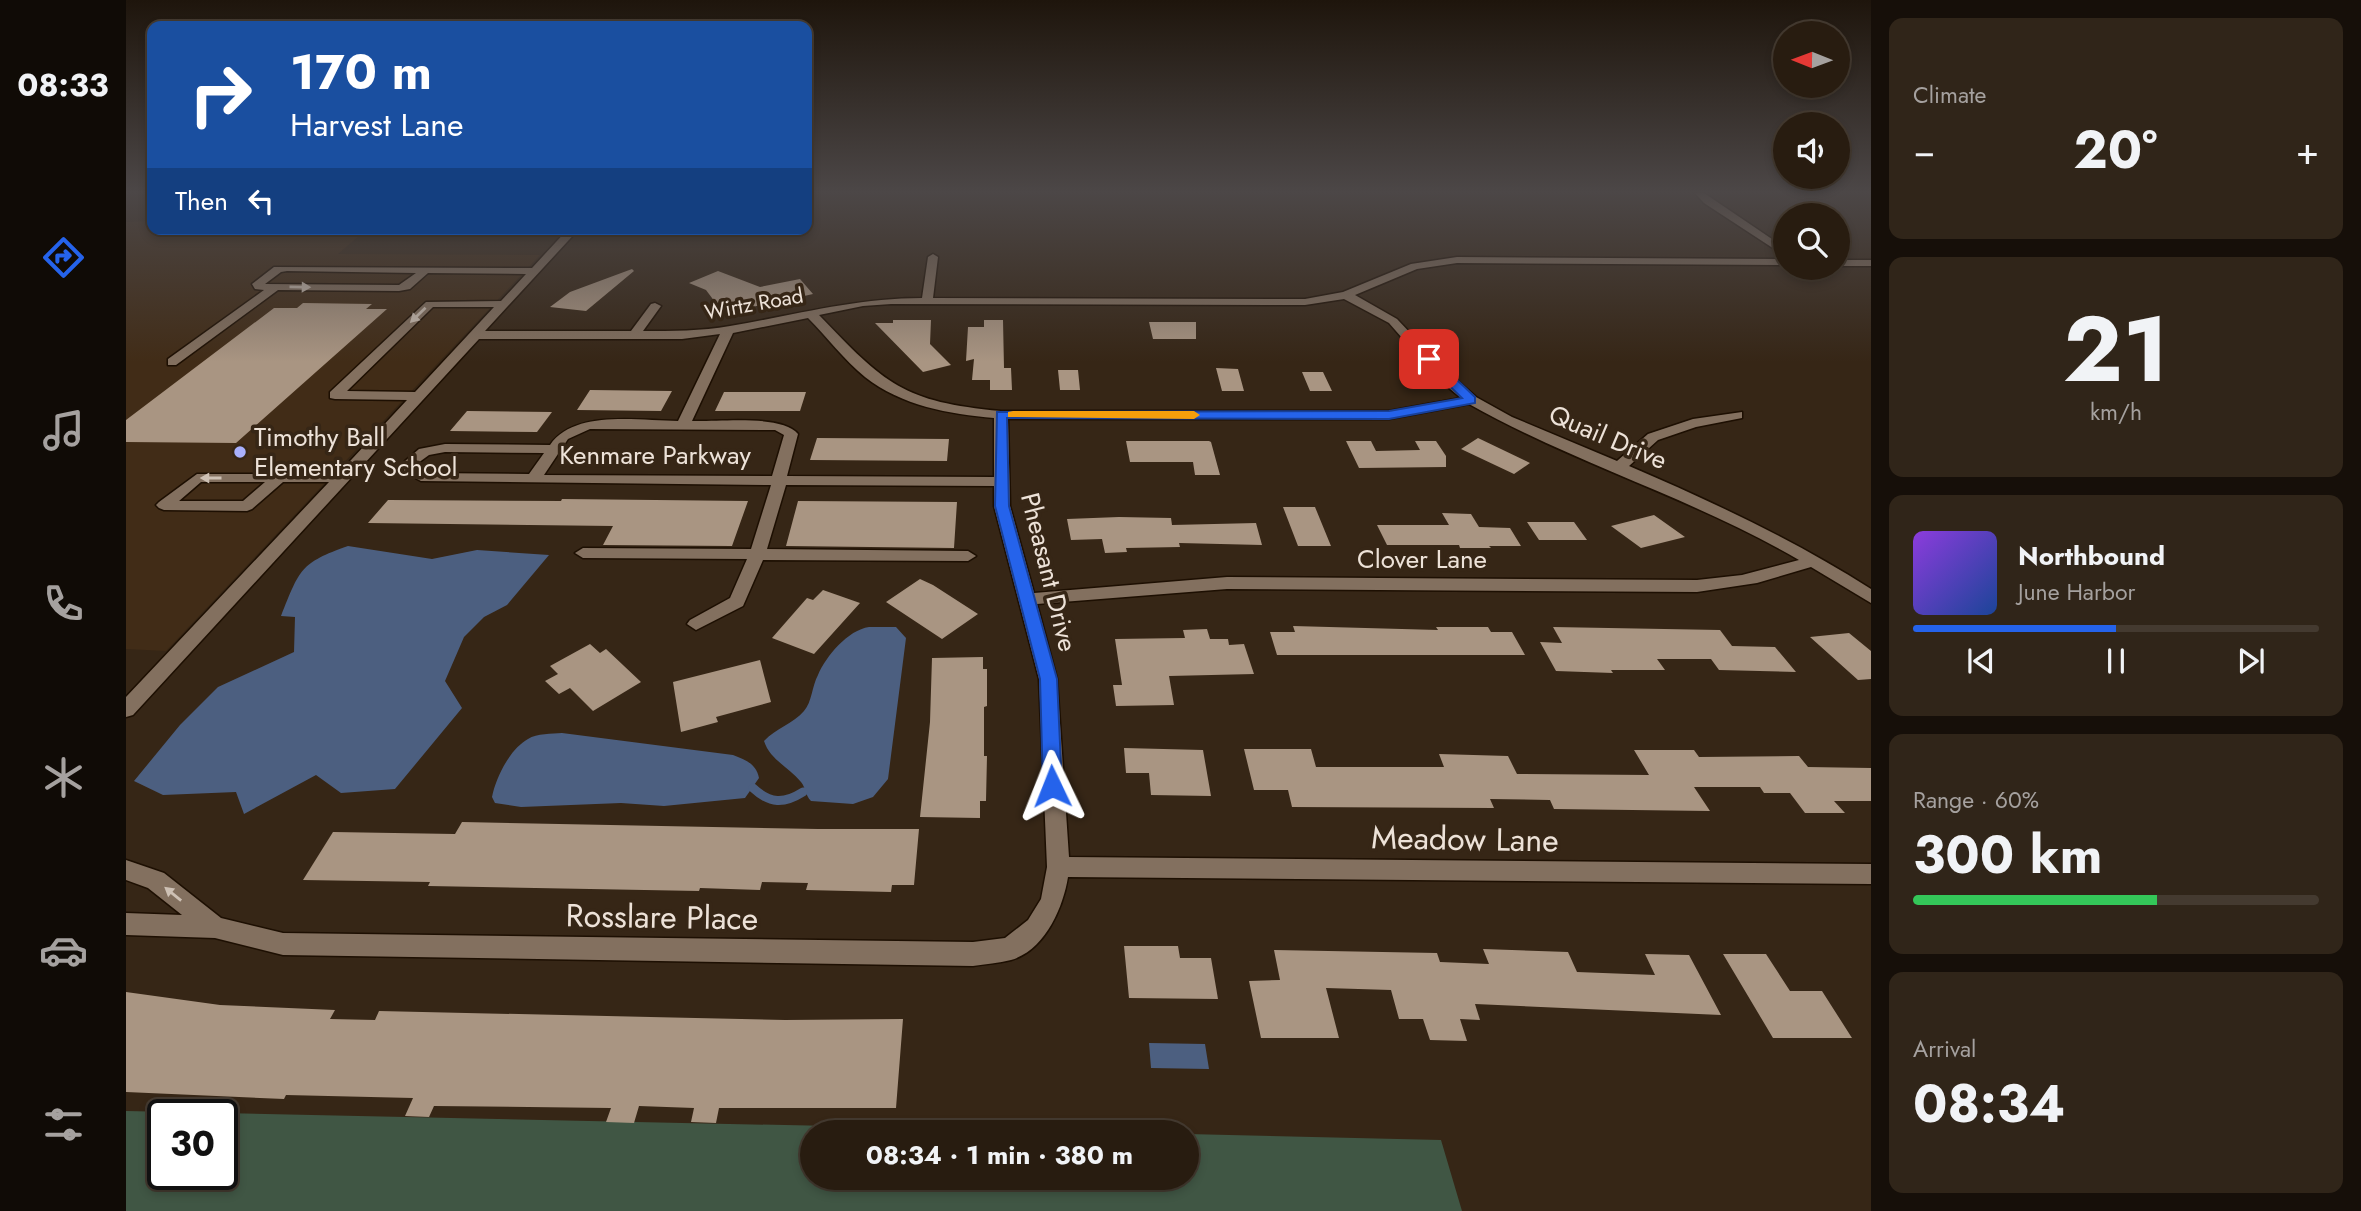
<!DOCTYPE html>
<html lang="en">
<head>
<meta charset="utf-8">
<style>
	:root { --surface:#281c10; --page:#302519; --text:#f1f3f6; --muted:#a5a19f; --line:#443a30; --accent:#2563eb }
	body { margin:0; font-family:Jost,sans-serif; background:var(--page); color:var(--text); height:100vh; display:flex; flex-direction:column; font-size:26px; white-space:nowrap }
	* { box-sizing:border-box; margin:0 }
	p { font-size:23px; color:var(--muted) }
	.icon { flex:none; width:38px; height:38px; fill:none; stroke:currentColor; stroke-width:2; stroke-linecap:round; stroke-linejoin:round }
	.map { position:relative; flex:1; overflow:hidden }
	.panel { display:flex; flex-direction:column; gap:18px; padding:18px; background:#160f09; width:490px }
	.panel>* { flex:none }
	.top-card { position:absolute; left:21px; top:21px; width:665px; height:214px; border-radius:14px; box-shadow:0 4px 10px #0003,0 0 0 2px var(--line); background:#1a4fa0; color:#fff; overflow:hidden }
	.needle { width:46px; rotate:271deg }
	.buttons { position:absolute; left:1647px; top:21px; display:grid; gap:14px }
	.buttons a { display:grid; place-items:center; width:77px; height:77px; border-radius:50%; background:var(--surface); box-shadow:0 4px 10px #0003,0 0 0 2px var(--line); font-size:35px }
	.speed { position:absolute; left:21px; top:1099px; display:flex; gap:14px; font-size:35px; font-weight:700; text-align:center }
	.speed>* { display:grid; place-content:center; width:91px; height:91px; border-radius:50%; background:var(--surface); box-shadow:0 4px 10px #0003,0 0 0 2px var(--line); line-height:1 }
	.speed .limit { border:4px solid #111; border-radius:10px; background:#fff; color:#111 }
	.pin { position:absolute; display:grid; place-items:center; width:60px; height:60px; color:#fff; margin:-30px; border-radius:14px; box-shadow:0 4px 10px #0006 }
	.me { position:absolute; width:77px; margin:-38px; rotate:358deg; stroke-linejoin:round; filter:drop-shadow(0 0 5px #0008) }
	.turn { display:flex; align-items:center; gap:24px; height:147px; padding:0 28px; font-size:32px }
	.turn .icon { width:91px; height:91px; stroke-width:2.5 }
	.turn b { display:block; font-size:49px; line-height:60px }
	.then { display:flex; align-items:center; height:66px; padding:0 28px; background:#0003; gap:14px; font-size:26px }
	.big { font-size:52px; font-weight:700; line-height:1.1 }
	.panel .card { flex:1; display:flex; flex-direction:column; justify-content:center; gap:10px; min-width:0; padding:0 24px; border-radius:14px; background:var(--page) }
	.panel .dial { align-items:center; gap:0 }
	.dial b { font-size:91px; line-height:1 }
	.song { display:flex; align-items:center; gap:21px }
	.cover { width:84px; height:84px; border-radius:10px; background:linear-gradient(135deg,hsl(270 70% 55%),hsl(220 70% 35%)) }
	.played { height:7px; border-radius:4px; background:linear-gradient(90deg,var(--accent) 50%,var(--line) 50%) }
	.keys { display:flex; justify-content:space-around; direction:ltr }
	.heat { display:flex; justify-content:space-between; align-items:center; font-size:38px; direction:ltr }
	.charge { height:10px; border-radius:5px; background:linear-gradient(90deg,#34c759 60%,var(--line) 0) }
	.trip { position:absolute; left:674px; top:1120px; width:399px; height:70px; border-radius:35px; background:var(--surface); box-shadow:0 4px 10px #0003,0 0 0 2px var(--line); font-weight:700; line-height:70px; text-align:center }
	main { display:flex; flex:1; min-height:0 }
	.menu { display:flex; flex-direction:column; width:126px; justify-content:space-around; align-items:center; background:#100b06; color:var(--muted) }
	.menu .icon { width:49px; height:49px }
	.menu .current { color:var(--accent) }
	.menu b { font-size:32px; color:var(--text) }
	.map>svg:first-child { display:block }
	.built { fill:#412c17 }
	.green { fill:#405644; fill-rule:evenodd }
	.water { fill:#4c5f80 }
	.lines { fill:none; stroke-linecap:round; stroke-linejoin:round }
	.stream { stroke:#4c5f80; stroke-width:9 }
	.building { fill:#a99582 }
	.minor-casing { stroke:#1d0f02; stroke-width:3 }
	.minor { fill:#83705f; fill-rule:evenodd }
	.oneway { fill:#cdc0b4 }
	.route { fill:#2563eb; stroke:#184099; stroke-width:2 }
	.slow { fill:#f59e0b }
	.poi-dot { fill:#a9b0fc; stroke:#362616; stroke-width:2.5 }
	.labels { text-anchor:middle; stroke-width:7; stroke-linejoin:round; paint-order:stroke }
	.far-street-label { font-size:21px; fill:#ede2d8; stroke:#362616 }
	.poi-label { font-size:26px; fill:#ede2d8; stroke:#362616; text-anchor:start }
	.street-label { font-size:26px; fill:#ede2d8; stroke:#362616 }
	.near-street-label { font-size:32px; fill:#ede2d8; stroke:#362616 }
</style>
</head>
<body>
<main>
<nav class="menu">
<b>08:33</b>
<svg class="icon current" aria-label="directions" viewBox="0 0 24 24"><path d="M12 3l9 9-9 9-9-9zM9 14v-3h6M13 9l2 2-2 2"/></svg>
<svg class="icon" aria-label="music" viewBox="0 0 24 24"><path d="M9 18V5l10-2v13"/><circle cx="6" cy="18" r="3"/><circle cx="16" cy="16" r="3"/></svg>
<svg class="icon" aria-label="phone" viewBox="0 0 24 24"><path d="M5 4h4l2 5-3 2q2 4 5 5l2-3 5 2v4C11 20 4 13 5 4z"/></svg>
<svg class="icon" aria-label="climate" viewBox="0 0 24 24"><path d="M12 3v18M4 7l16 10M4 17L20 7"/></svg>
<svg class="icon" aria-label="car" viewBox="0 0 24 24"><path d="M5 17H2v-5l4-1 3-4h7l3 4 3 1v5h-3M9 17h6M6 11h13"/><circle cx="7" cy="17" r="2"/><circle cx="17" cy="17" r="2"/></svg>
<svg class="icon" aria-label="filters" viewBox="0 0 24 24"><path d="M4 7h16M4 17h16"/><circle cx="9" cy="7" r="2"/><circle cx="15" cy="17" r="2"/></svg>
</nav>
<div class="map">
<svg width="1745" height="1211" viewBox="0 0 1745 1211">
	<rect width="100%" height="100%" fill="#362616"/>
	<path class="built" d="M26 221V229H241L212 254 414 255 40 651 0 649V222Z"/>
	<path class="green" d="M0 1111 981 1132H686V1178H1060L1061 1134 1315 1140 1336 1211H0ZM37 1115H96V1174H37Z"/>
	<path class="water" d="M222 546 306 559 351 550 423 555 381 605 358 617 338 637 319 681 336 708 269 789 215 793 190 775 118 814 110 792 37 795 8 781 54 725 92 687 168 652 169 617 155 616C174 569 174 563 222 546Z
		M743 627H770L780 638 762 779 747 797 727 804 685 801C679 795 680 788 675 782 663 767 644 760 638 741 650 728 667 724 678 711 686 702 686 686 692 675 700 656 722 630 743 627Z
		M436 733 607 755C619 760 630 763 633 778L619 798 538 806 495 803 395 807 369 803 366 797C370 777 384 749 402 739 411 733 426 734 436 733Z
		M1023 1043 1079 1044 1083 1069 1025 1068Z"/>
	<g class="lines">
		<path class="stream" d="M627 788C644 804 658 804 677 792"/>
	</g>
	<path class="building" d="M506 269 508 271 460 311 424 307 444 292Z
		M592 271 634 287 674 279 687 294 665 299 661 303 650 302 611 310 606 303 592 306 580 290 563 283Z
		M177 303 246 304 240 309H261L110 443 0 442V420L148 308H171Z
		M767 320H805L804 344 825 365 797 372 749 323H767Z
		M858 320H877L878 368H885L886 390H864V380H846L848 359 840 361 842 327H858Z
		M1023 322H1070V339H1027Z
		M1090 368 1112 369 1118 391H1096Z
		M932 370H952L954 390H934Z
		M1176 372H1197L1206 391H1184Z
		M464 390 546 391 535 411 451 410Z
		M598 392H680L674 411H589Z
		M341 411 426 412 411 432 324 431Z
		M691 438 823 439 821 461 684 460Z
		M1352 438 1404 463 1388 474 1335 449Z
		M1000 441H1083L1085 442 1094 475H1069L1067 462H1004Z
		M1220 441H1245L1250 451 1294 450 1289 441H1310L1320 456V467L1233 468Z
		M436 499 622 501 606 546 477 545 487 526 242 523 262 500 435 501Z
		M672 501 831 502 828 548 660 546Z
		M1157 507H1189L1205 546H1172Z
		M1316 513 1345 514 1353 527 1384 528 1395 546H1363L1365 548H1334L1333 545H1261L1251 525H1323Z
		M1528 515 1559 537 1515 548 1485 526Z
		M993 517 1045 518 1046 525 1130 523 1136 545 1053 543 1054 547 1000 548 1001 552 979 553 976 539 945 540 941 519Z
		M1401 522H1448L1461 540H1413Z
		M794 579 807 585 852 614 816 639 760 602Z
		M697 590 734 603 688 654 646 638 681 598 687 600Z
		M1167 626 1312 630 1310 627H1362L1365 632H1386L1399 655H1151L1144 632H1169Z
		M1427 627 1594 630 1606 646 1649 647 1670 672 1593 670 1585 659H1531L1539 670H1485L1487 673 1430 671 1414 642 1436 643Z
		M1081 629 1084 639H1102L1103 645 1118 644 1128 674 1043 676 1048 705 990 706 987 685H996L989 639 1059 638 1057 630Z
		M1723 633 1745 651V679L1732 680 1684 637Z
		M464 644 474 653 480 649 515 682 467 711 444 688 433 694 419 681 432 674 424 666Z
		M857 657V669H861V706L858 707V756H861L860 801H854V818L794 817 804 722 806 658Z
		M634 660 645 702 590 717 592 722 555 732 547 682Z
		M998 748 1077 750 1085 796 1025 795 1023 773H1000Z
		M1118 749H1185L1190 767H1318L1313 754 1382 756 1391 774 1523 775 1508 750H1568L1573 757 1673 756 1682 767 1745 768V801H1708L1719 813H1679L1664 793H1638L1634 787H1568L1584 811 1428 809 1424 800 1364 799 1368 808 1166 807 1162 790H1128Z
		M336 822 692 829H793L788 885H766L765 892 680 890 682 883 636 882 634 890 574 888 573 891 302 886 304 882 177 880 207 832 329 834Z
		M998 946H1052L1054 958H1085L1092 999 1003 998Z
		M1357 949 1442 952 1451 972 1529 975 1519 954 1563 955 1595 1015 1349 1004 1354 1020 1334 1019 1341 1041 1304 1040 1297 1019H1273L1265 990 1200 988 1213 1038H1135L1123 981 1154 980 1148 950 1311 953 1314 962 1363 964Z
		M1597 954H1640L1664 991H1696L1726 1038H1647Z
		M0 992 94 1005 209 1010 204 1019 249 1020 253 1011 659 1020 777 1019 770 1108H593L590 1123 565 1122 568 1108 513 1106 508 1123 480 1122 485 1108 308 1106 303 1117 279 1116 287 1098 160 1095 158 1099 0 1092Z"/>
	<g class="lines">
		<defs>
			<path id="minor" d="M1569 193H1578L1659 248V256L1578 203Z
				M442 229H453L359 331H505L525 304 529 303 535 306 517 331C546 331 575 331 604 326 669 315 730 298 796 298L802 257 807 254 812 257 807 298 1179 299 1217 292 1285 264 1331 257 1659 259V265L1331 263 1291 269 1229 295 1271 319 1321 372 1350 397 1386 417 1491 461 1522 434 1567 419 1616 412V418L1570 427 1532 440 1503 466C1587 502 1668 540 1745 589V603L1685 567 1631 583 1571 592 1101 589 911 604 931 679 943 857 1745 864V884L942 877C937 908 919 950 885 960 873 963 859 964 847 966L157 955 89 938 0 935V913L56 915 22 888 0 880V860L38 873 95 918 157 933 847 942 879 938 902 920 915 899 921 867 913 679 868 506V486L660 485 641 549 842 551 850 556 842 561 637 560 617 606 570 630 561 624 564 620 604 598 621 559 457 558 449 553 457 548 625 549 645 485 295 481 278 472V462L293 449 319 444 424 445C449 409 513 421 552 421L594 334 556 339H353L7 715 0 717V697L203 482H157L126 509 121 511 38 510 33 508 30 505 33 502 71 474H212L281 400 209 399 204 398V392L300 302 375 301 400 274 302 273 284 289 273 291 152 290 50 365H42V359L138 290 129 289 126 284 148 267 406 268ZM161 271 290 273 273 285 139 284 155 272ZM1218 299 1263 323 1311 378 1335 398 1263 411H875C777 402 759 384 693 315L737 306 765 304 1179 305ZM307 307H368L289 392 221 391ZM682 318C701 337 718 360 739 377 776 406 823 414 868 418V477L661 476 672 434C656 414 592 422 566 421L607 333ZM1343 404C1449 464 1567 498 1673 560L1616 575 1571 580 1101 577 908 593 884 506 882 419H1263ZM464 429 649 430 658 435 646 476 418 475 442 439ZM319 452 418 453 403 474 298 473 292 470V463L303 455ZM75 482H139L117 501H53Z
				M1712 260H1745V266H1712Z"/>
		</defs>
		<use href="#minor" class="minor-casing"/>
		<use href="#minor" class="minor"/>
	</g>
	<defs><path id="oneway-solid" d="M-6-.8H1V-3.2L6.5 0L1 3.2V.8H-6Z" transform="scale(1.75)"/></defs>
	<g class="oneway">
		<use href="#oneway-solid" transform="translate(174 287) rotate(1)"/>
		<use href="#oneway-solid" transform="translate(292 315) rotate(136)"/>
		<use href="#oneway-solid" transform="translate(85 478) rotate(-180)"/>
		<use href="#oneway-solid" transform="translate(47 894) rotate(-141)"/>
	</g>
	<linearGradient id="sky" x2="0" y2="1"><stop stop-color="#1e150c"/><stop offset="0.53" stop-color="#4c4747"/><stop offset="1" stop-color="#4c4747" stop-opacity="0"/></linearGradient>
	<rect width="1745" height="362" fill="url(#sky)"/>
	<path class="route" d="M1299 357H1307L1349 397V403L1263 419 881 418 883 506 931 679 936 786 933 792 926 794 920 792 917 786 914 679 869 506 871 412 1263 411 1336 398 1299 362Z"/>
	<path class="slow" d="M887 411H1068L1074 415 1068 419 882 417V412Z"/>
	<circle class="poi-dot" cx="114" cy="452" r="7"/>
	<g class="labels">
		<g class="far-street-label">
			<text transform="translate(628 304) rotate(-10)" y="7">Wirtz Road</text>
		</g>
		<g class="poi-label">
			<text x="128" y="446">Timothy Ball<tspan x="128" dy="30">Elementary School</tspan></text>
		</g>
		<g class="street-label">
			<text transform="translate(1482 437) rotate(23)" y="9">Quail Drive</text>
			<text x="529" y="464">Kenmare Parkway</text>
			<text x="1296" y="568">Clover Lane</text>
			<text transform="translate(923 572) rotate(76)" y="9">Pheasant Drive</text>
		</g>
		<g class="near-street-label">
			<text transform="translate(1339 839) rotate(1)" y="11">Meadow Lane</text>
			<text transform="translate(536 917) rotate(1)" y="11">Rosslare Place</text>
		</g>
	</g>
</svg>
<div class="buttons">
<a><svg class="needle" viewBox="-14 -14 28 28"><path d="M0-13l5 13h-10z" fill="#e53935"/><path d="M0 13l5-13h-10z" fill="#a5a19f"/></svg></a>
<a><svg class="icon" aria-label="sound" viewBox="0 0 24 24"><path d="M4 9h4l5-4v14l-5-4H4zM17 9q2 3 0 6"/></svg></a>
<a><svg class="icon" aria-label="search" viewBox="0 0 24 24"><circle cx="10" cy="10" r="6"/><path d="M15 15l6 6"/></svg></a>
</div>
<div class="speed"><div class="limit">30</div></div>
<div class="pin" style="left:1303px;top:359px;background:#d93025"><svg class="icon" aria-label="arrive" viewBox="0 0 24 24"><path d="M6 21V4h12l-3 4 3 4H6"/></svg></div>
<svg class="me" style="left:926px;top:786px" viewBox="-20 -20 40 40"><path d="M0-17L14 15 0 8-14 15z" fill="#2563eb" stroke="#fff" stroke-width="4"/></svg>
<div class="trip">08:34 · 1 min · 380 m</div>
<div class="top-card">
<div class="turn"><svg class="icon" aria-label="right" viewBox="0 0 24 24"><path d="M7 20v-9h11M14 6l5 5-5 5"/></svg><div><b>170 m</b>Harvest Lane</div></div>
<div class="then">Then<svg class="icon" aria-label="left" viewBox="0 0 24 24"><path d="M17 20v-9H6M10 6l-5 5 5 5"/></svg></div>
</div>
</div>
<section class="panel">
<div class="card"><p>Climate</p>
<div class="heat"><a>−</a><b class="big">20°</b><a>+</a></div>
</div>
<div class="card dial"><b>21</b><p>km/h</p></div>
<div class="card">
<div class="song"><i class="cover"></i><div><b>Northbound</b><p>June Harbor</p></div></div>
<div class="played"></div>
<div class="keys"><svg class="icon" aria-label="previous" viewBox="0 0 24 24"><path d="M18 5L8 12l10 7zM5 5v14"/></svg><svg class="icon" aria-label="pause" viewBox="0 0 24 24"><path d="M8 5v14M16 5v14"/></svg><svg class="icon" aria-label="next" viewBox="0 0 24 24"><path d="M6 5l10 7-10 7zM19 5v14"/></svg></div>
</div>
<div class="card"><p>Range · 60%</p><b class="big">300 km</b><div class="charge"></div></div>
<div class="card"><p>Arrival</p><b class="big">08:34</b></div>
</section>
</main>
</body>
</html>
